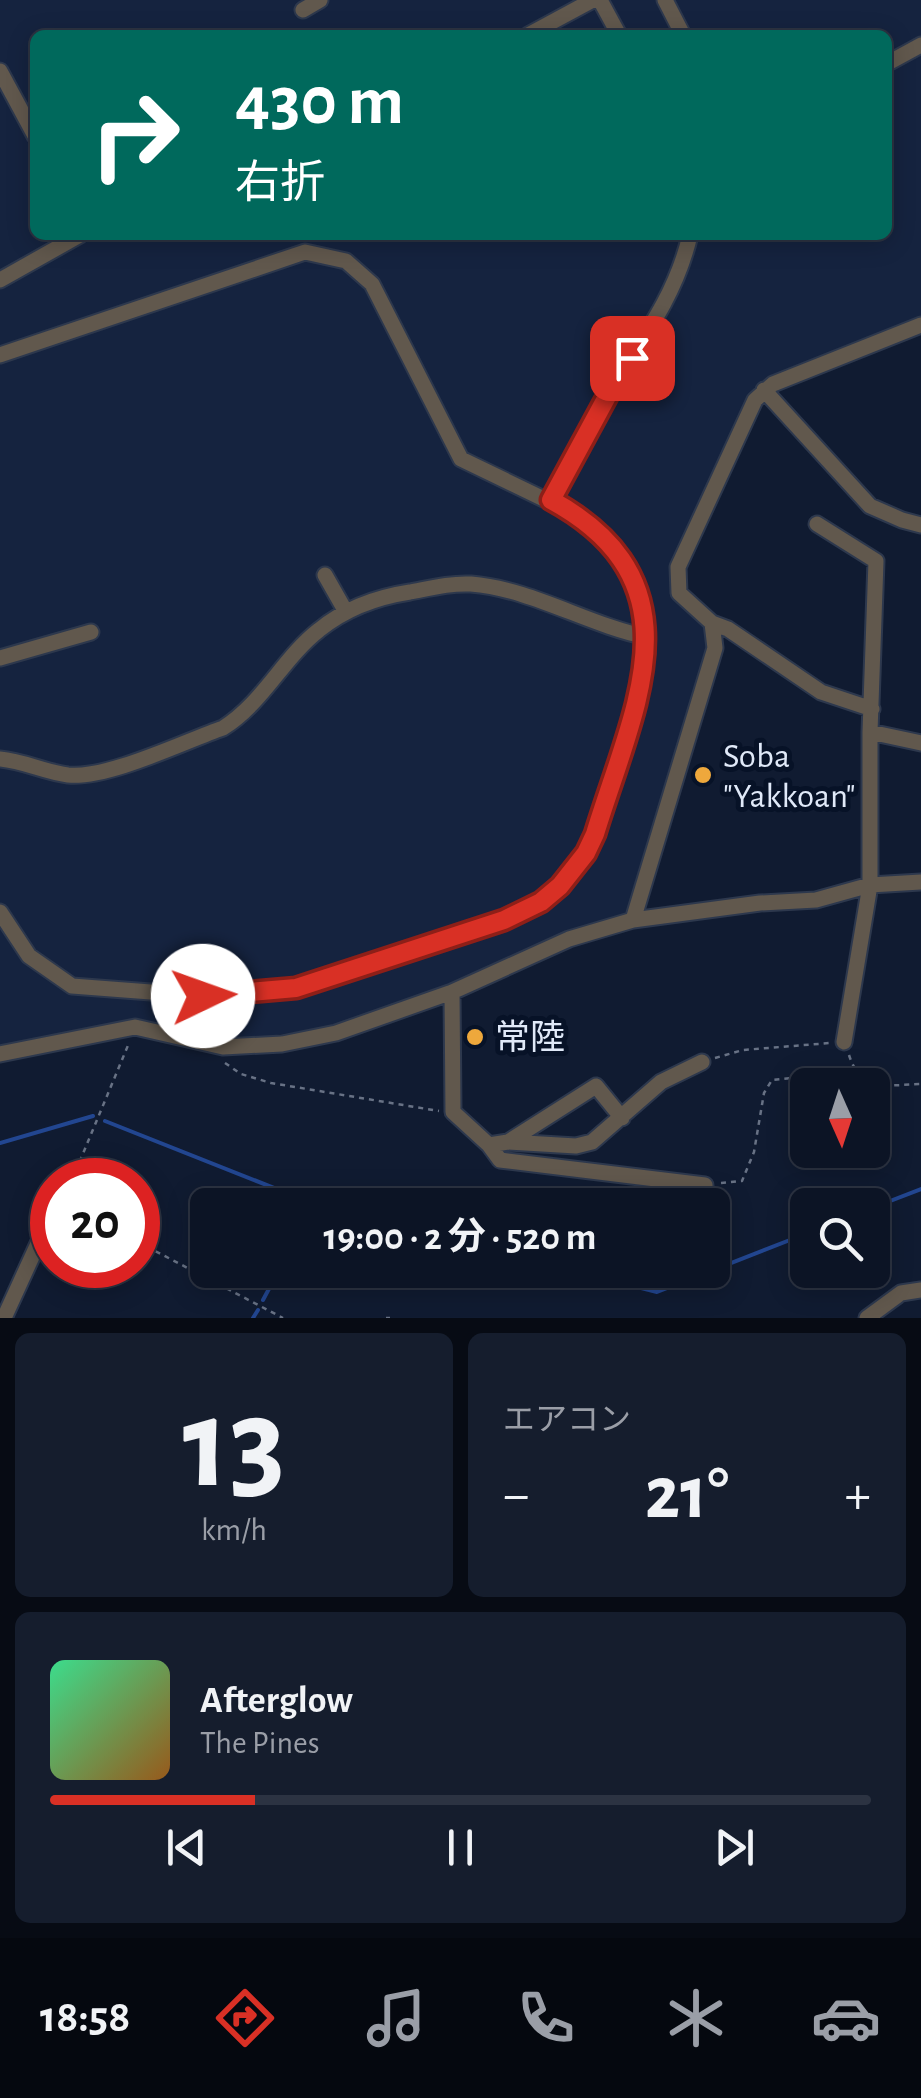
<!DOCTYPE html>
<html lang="ja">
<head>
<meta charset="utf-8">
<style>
	:root { --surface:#0c1425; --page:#151d2d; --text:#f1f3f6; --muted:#9a9ea7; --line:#2c3342; --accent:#d93025 }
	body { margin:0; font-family:"Alegreya Sans","Noto Sans JP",sans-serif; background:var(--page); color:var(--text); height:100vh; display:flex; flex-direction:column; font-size:38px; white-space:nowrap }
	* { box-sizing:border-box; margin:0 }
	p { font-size:32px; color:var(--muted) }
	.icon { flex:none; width:55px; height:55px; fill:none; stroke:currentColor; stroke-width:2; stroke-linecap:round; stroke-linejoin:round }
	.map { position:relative; height:1318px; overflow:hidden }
	.side { display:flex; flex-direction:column; gap:15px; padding:15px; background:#070b14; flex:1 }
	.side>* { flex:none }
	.banner { position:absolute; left:30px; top:30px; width:862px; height:210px; border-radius:15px; box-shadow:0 5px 25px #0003,0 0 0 2px var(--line); background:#00695c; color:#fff; overflow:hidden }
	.needle { width:65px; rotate:177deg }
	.controls { position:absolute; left:790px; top:1068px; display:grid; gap:20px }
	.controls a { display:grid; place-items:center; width:100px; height:100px; border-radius:15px; background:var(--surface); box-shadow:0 5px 25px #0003,0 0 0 2px var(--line); font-size:50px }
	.speed { position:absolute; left:30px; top:1158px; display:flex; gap:20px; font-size:50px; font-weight:700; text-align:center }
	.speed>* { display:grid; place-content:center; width:130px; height:130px; border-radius:50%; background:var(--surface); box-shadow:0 5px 25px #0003,0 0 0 2px var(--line); line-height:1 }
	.speed .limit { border:15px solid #d22; background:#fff; color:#111 }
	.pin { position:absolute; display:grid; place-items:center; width:85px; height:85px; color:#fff; margin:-42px; border-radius:20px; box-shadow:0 5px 15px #0006 }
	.me { position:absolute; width:110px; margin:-55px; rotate:87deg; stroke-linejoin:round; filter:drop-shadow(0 0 8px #0008) }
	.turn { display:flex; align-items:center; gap:35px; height:210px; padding:0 40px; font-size:45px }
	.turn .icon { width:130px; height:130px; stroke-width:2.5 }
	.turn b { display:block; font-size:70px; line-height:85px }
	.big { font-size:75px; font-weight:700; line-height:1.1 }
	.side .card { flex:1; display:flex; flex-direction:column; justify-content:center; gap:15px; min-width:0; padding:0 35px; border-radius:15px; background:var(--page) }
	.side .dial { align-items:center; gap:0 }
	.dial b { font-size:130px; line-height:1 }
	.song { display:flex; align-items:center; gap:30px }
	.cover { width:120px; height:120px; border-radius:15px; background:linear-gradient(135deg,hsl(150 70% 55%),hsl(30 70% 35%)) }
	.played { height:10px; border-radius:5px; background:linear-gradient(90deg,var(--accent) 25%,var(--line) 25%) }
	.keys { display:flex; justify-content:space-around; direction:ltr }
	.heat { display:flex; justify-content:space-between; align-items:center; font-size:55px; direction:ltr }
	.side .tiles { flex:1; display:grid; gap:15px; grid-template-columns:1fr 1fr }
	.card:last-child { grid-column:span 2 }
	.trip { position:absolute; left:190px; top:1188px; width:540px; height:100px; border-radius:15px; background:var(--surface); box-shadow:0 5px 25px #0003,0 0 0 2px var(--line); font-weight:700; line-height:100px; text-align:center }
	.menu { display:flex; height:160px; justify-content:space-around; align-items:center; background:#05080f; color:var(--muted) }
	.menu .icon { width:70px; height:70px }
	.menu .on { color:var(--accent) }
	.menu b { font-size:45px; color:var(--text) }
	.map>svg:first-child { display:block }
	.built { fill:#15233f; fill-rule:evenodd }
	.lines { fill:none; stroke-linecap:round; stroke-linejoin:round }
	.stream { stroke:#224690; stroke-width:4 }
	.minor-casing { stroke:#2d384d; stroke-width:19 }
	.path { stroke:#687285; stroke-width:2.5; stroke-dasharray:5 5; stroke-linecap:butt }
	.minor { stroke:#61584d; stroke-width:15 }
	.route-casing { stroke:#8d1f18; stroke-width:25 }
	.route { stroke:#d93025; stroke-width:18 }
	.poi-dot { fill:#eea83c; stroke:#071227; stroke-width:4 }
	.labels { text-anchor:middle; stroke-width:10; stroke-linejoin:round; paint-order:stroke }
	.poi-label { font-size:35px; fill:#e0e9f8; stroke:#071227; text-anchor:start }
</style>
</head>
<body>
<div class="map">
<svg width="921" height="1318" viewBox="0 0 921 1318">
	<rect width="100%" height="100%" fill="#101b31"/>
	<path class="built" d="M0 0H921V320L763 381 755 388 670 574 674 596 705 626 711 635 635 898 622 917 442 989 332 1026 246 1040 127 1020 0 1045ZM35 35H888V235H35Z"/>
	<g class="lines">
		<path class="stream" d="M105 1121 302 1199
			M0 1143 93 1116
			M872 1208 921 1189
			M570 1270 657 1292 808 1233
			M263 1300 279 1270
			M253 1318 258 1310"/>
		<defs>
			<path id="minor" d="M600 0 619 35
				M665 0 683 35
				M303 10 320 0
				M528 35 593 0
				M888 63 921 45
				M0 71 35 136
				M0 280 80 235
				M0 355 305 252 346 261 372 284 461 459 581 517 613 548 627 566 644 614 647 653 644 674 595 834 586 853 560 887 523 912 354 970 275 992 203 996 72 986 29 956 0 912
				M764 390 870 506 902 520 921 525
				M551 500C573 460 593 417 617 378 648 331 677 291 690 235
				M817 524 876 561 870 732V885L844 1042
				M325 575 346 612
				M712 623 728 629 821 692 872 709
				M0 658 91 632
				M870 732 921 743
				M0 759C24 761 44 772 68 775 108 779 183 742 223 728 263 703 283 658 319 630 346 608 377 597 410 592 431 588 450 583 471 584 532 589 588 625 647 637
				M633 920 715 648 712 623 679 593 678 567 755 400 773 384 921 325
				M452 992 453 1112 489 1145 500 1160 705 1185
				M194 1040 203 996V964
				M0 1054 135 1027 223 1047 282 1044 336 1033 452 992 569 939 633 920 760 903 816 900 870 885 921 882
				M508 1142 596 1086 622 1118
				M489 1145 508 1142 576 1146 592 1142 661 1082 702 1062
				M4 1318 52 1213
				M867 1318 901 1293 921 1290"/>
		</defs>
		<use href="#minor" class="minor-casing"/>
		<path class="path" d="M849 1055C861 1093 887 1085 921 1084
			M715 1058 743 1050 830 1043
			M225 1063 241 1074 271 1083 439 1111
			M72 1180 129 1043
			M721 1183 742 1181 754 1152 764 1093 772 1080 851 1072
			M138 1242 283 1318
			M386 1318H390"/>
		<use href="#minor" class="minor"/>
	</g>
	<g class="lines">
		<defs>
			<path id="route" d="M203 996 296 988 504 920 541 902 560 886 586 853 595 834C634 706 703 583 551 500L616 380 632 358"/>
		</defs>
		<use href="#route" class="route-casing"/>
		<use href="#route" class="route"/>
	</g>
	<g class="poi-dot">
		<circle cx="703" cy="775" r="10"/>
		<circle cx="475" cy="1037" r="10"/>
	</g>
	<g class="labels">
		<g class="poi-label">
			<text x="723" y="767">Soba<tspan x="723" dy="40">"Yakkoan"</tspan></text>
			<text x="495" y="1049">常陸</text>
		</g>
	</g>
</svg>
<div class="controls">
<a><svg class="needle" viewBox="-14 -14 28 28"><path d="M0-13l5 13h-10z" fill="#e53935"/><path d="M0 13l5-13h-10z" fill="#9a9ea7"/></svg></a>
<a><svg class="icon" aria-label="search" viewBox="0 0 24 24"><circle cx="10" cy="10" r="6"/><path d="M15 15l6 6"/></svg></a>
</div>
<div class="speed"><div class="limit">20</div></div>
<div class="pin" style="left:632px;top:358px;background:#d93025"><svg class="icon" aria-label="arrive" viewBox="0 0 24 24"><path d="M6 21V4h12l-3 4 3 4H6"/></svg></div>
<svg class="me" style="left:203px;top:996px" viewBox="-20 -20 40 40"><circle r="19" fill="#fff"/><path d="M0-13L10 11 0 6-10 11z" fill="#d93025"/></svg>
<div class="trip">19:00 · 2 分 · 520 m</div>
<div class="banner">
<div class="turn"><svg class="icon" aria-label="right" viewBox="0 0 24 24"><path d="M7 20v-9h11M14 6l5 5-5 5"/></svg><div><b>430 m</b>右折</div></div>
</div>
</div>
<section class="side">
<div class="tiles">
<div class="card dial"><b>13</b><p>km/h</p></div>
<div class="card"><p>エアコン</p>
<div class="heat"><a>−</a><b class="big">21°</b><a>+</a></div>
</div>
<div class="card">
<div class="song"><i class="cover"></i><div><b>Afterglow</b><p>The Pines</p></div></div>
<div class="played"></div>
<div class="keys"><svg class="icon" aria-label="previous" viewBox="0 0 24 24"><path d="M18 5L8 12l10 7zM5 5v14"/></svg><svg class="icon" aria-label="pause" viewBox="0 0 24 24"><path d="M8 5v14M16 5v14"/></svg><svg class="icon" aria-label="next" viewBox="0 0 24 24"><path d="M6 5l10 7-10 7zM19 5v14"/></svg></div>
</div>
</div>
</section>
<nav class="menu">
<b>18:58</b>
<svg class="icon on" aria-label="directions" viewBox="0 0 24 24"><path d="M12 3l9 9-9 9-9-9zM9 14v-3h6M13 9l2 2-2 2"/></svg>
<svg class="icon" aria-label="music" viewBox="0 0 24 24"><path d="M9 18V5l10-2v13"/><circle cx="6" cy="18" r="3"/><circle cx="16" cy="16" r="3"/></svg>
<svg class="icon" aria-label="phone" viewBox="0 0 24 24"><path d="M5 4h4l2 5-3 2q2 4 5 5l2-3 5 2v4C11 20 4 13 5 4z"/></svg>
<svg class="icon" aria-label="climate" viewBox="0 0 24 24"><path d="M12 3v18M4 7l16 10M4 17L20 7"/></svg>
<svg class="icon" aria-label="car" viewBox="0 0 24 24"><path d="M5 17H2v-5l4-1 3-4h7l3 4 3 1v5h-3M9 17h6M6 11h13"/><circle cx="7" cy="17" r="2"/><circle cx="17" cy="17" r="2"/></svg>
</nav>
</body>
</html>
